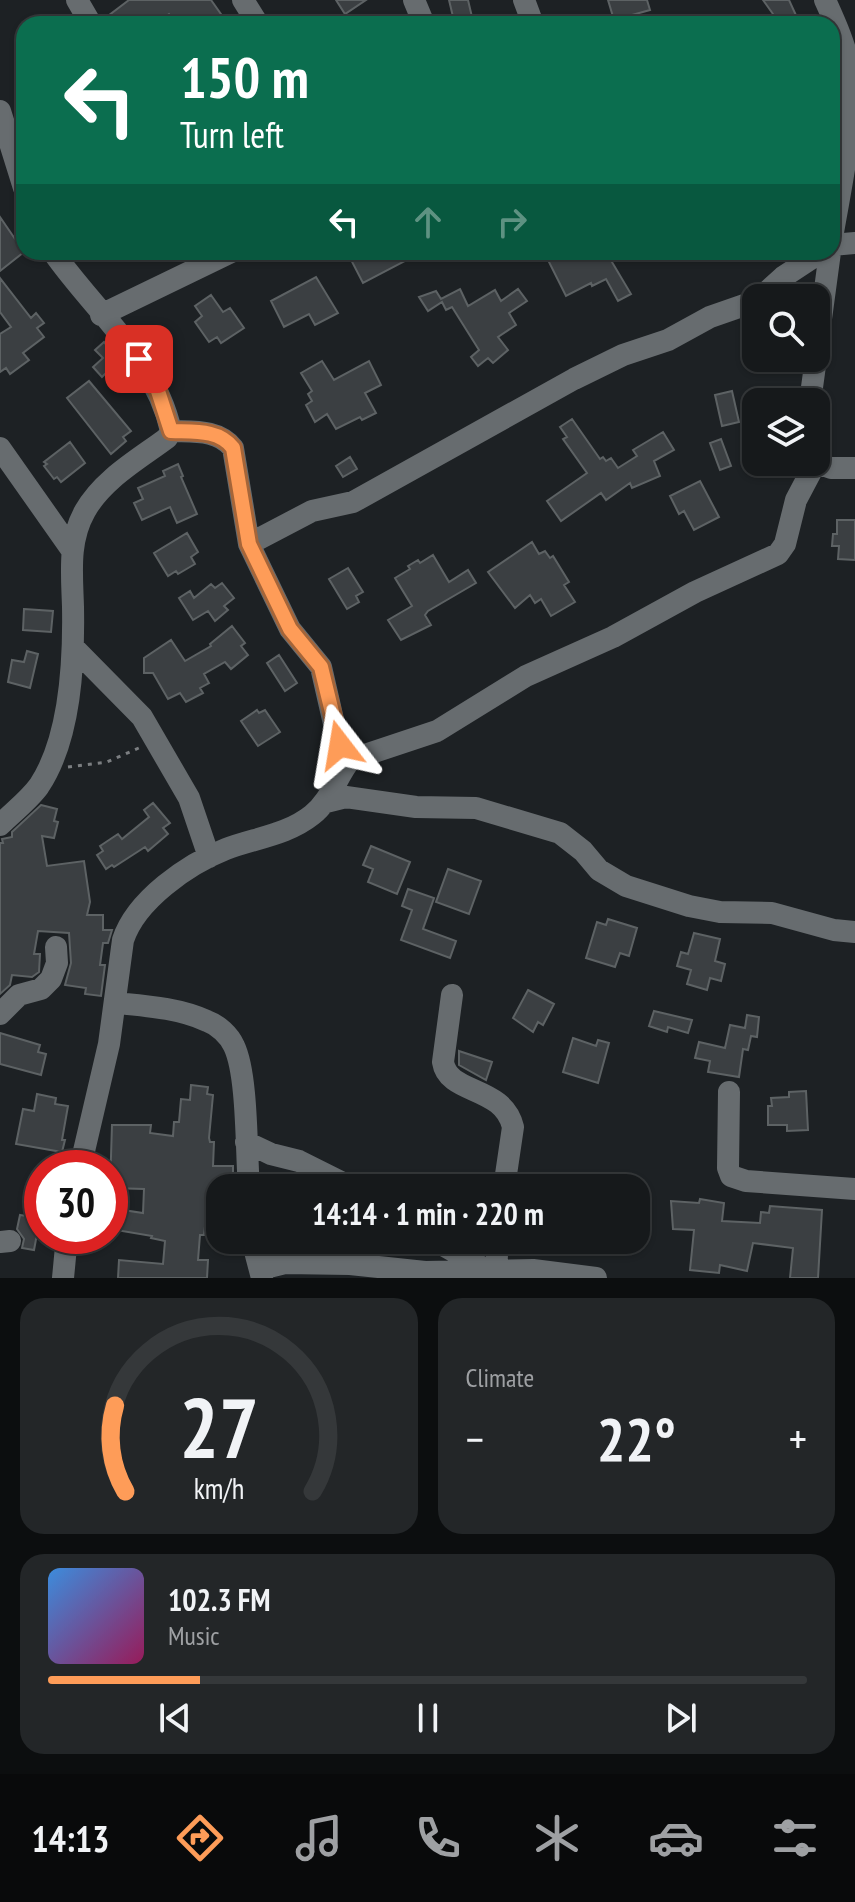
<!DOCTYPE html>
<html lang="en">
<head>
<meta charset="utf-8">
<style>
	:root { --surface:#16191b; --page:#232628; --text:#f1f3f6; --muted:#9ea0a3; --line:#35383a; --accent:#fe9c58 }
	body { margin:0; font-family:"PT Sans Narrow",sans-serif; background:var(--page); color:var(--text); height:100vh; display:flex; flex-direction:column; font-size:30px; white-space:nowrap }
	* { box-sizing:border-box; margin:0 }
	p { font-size:26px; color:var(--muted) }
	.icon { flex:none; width:44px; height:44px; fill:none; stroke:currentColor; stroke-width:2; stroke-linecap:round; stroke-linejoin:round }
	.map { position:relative; height:1278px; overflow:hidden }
	.drawer { display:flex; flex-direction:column; gap:20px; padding:20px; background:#0c0e0f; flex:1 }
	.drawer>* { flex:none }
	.hud { position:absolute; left:16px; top:16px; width:824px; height:244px; border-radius:24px; box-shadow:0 2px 6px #0004,0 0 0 2px var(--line); background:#0b6e4f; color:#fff; overflow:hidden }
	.tools { position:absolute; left:742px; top:284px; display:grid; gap:16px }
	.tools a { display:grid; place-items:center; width:88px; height:88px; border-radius:16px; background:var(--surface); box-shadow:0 2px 6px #0004,0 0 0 2px var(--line); font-size:40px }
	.speed { position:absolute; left:24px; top:1150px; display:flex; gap:16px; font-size:40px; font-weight:700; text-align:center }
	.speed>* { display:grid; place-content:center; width:104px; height:104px; border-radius:50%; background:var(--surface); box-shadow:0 2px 6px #0004,0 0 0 2px var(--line); line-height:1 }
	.speed .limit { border:12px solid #d22; background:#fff; color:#111 }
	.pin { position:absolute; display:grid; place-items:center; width:68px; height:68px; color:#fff; margin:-34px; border-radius:16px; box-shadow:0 4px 12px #0006 }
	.me { position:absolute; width:88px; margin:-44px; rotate:346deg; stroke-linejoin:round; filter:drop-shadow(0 0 6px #0008) }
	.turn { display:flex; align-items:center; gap:28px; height:168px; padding:0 32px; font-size:36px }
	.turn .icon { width:104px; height:104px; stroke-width:2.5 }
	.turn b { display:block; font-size:56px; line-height:68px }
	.lanes { display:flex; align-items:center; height:76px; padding:0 32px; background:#0003; justify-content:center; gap:40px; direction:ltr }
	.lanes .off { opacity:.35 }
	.big { font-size:60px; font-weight:600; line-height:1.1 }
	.drawer .card { flex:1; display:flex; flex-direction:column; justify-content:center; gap:12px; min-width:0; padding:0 28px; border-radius:24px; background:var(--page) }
	.drawer .dial { align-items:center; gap:0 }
	.dial svg { height:208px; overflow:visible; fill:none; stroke:var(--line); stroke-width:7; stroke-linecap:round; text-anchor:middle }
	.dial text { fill:var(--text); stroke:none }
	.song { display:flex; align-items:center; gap:24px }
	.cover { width:96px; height:96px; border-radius:12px; background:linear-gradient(135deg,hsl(210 70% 55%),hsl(330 70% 35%)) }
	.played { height:8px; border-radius:4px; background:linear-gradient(90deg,var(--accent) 20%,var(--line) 20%) }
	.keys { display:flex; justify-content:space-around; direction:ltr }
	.heat { display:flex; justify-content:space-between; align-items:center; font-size:44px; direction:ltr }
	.drawer .tiles { flex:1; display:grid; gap:20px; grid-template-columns:1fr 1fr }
	.card:last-child { grid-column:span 2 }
	.trip { position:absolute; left:206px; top:1174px; width:444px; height:80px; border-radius:24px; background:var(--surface); box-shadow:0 2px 6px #0004,0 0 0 2px var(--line); font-weight:600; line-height:80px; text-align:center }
	.dock { display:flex; height:128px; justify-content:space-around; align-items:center; background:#090a0b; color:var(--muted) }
	.dock .icon { width:56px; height:56px }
	.dock .on { color:var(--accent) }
	.dock b { font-size:36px; color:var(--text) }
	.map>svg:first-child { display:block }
	.building { fill:#3b3f42; stroke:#5d6264; stroke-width:2 }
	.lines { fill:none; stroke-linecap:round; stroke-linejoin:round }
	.path { stroke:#7b7e81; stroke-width:3; stroke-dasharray:4 6; stroke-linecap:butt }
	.minor { stroke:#676c6f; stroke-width:22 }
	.route-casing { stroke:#a56539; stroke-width:20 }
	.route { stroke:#fe9c58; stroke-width:14 }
</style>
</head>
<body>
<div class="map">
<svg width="855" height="1278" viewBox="0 0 855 1278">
	<rect width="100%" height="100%" fill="#1d2124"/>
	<path class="building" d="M129 0H211L228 24H177L169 14 154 24H105L104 19Z
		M336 0H366L345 14Z
		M449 0H468L472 17 454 21Z
		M608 0H647L650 10 614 20Z
		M763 0H789L800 24H751L773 14Z
		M0 217 24 252 0 271Z
		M347 252H422L363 283Z
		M544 252H568L571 258 583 252H606L631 294 618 301 606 279 592 286 591 283 566 296Z
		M316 277 338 313 315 325 309 314 284 327 271 301Z
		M0 278 31 318 36 313 44 323 37 328 44 337 23 353 29 360 10 374 6 368 0 372V334L11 327 0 312Z
		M460 289 468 306 495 290 501 301 518 289 527 301 509 313 516 325 498 337 508 350 493 363 488 358 478 366 471 357 479 350 452 307 446 310 442 302 428 311 419 297 436 291 441 299Z
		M211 295 223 312 230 308 244 328 221 343 217 337 209 342 195 322 202 316 195 306Z
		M104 342 131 374 121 383 109 370 102 377 93 367 103 358 95 350Z
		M322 361 334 380 369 361 381 385 365 393 376 413 362 420 360 417 336 429 327 414 315 422 306 405 312 401 308 394 312 391 301 373Z
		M89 381 131 431 123 437 126 441 111 454 67 398Z
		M732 391 739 422 722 426 715 395Z
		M572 419 600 459 603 457 606 461 611 458 618 468 637 456 633 450 663 432 674 450 654 461 660 476 632 488 630 483 606 500 601 493 561 521 547 501 587 473 563 439 567 437 560 427Z
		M721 439 731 466 720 470 710 443Z
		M70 442 85 463 61 482 57 477 54 479 44 466 47 464 44 462Z
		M350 457 357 469 343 477 336 466Z
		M178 464 183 476 181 477 197 514 177 523 170 507 142 520 134 503 143 499 138 488 165 476 163 471Z
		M700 481 719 517 694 530 684 511 679 514 670 496Z
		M837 520H855V560L838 559 839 546H832L833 534H837Z
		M187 533 198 552 191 557 195 564 178 574 176 571 168 576 154 553Z
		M532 542 539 554 545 551 550 558 553 556 569 582 564 585 575 602 551 616 541 599 535 603 530 595 515 608 488 572Z
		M433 555 449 582 468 570 476 583 428 611 425 615 431 625 401 640 388 620 412 606 395 578 410 569 408 566 418 560 420 563Z
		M348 568 363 592 356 596 359 602 347 609 329 579Z
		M222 583 234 598 224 606 228 610 215 621 208 611 193 620 179 598 190 591 194 598 211 584 215 588Z
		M24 609 53 611 51 632 23 630Z
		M232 626 245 643 241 646 248 655 231 669 225 662 204 674 209 683 200 688 203 693 186 702 180 693 168 699 153 673H144V658L171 640 185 661 211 646 210 644Z
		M27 651 38 654 30 688 8 682 12 660 24 662Z
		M279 655 297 683 285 691 267 663Z
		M257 710 259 713 265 710 280 732 258 746 241 721Z
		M153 803 170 823 163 828 168 834 148 851 145 847 114 867 112 865 106 869 97 855 103 851 100 846 118 834 122 839 149 817 144 810Z
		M41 805 57 809 54 821 58 822 54 838 42 836 47 866 84 861 90 902 87 915H103V930H112L108 943H103L100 965H105L101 996 85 994 86 988 65 985 71 963 69 933 38 931 34 954H40L39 972 32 977 12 975 10 985 0 994V843H3L2 839 12 837V832Z
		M371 846 410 862 397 894 368 882 373 869 363 865Z
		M448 869 481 881 469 914 436 902Z
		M408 889 434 898 423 929 456 941 450 958 401 940 412 910 402 906Z
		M608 919 637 928 629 956 620 953 615 967 586 958 597 922 606 925Z
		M694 933 720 939 715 961 725 964 721 981 710 978 707 990 687 984 691 970 677 966 681 952 688 954Z
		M528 990 554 1004 543 1025 538 1022 533 1032 513 1018Z
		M654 1011 692 1020 688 1033 668 1027 667 1032 649 1026Z
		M747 1015 759 1017 757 1037 751 1036 748 1050 743 1049 739 1077 708 1072 710 1061 695 1058 699 1042 725 1048 730 1025 745 1028Z
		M0 1033 40 1045 38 1052 46 1054 41 1075 0 1064Z
		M573 1038 596 1046 598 1040 609 1043 598 1083 563 1072Z
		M459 1051 492 1062 486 1080 459 1065Z
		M191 1085 208 1087 207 1094 213 1095 209 1138 210 1142H214L213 1166H233V1188L214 1190V1209H207L204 1235H200L198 1260H208L207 1278H118L119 1260 163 1264 165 1241 151 1238 152 1236 110 1229V1208L143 1213 144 1189 110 1188 112 1125H151L150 1133 173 1136 174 1122H179L181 1099 190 1100Z
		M806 1091 808 1130 787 1131V1125H768V1106H772L771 1098 789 1097V1092Z
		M37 1094 56 1098 55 1104 68 1106 62 1140H65L62 1152 16 1144 23 1109 34 1111Z
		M700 1199 724 1203 722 1221 760 1223 761 1212 769 1213 770 1206 822 1210 818 1278H790L793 1248 753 1243 747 1271 720 1265 719 1273 690 1270 694 1230 673 1229 671 1201 699 1203Z
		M20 1215 40 1218 34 1250 22 1248 24 1239 17 1229Z
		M578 1240H608L607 1254 577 1255Z"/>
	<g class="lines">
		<path class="path" d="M68 767 107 762 141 747"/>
		<path class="minor" d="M77 0 91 24
			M243 0 258 24
			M414 0 424 24
			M524 0 533 24
			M825 0C835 22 846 46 850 71 855 126 841 184 832 238
			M0 111 24 188
			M832 245 855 243
			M760 298 783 277 821 252
			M101 315 231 252
			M816 356 830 252
			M810 402 816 358
			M171 431C193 432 218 429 233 448L249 544 290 629 321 667 337 737 350 760
			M0 448 71 549
			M814 462 831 468H855
			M249 544 312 511 353 502 574 379 623 355 668 340 710 317 756 301
			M74 648 142 717 189 798 209 857
			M326 802 346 797 416 807 476 808 560 833 583 851 599 870 626 886 689 906 720 912 772 913 834 930 855 932
			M0 825C13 812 29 800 39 786 71 738 74 662 73 607 72 573 68 541 85 511 103 479 139 459 167 438L171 431C155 358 94 311 53 252
			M452 995 443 1062C448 1095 503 1085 513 1127L504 1188
			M116 1003C146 1006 179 1008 207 1021 218 1025 229 1035 234 1046 248 1075 246 1153 249 1188
			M0 1014 19 995 41 989 51 979 57 963 56 947
			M729 1092 728 1168 731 1176 746 1181 855 1189
			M246 1142 271 1154 299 1161 353 1188
			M80 1168 109 1044 123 940C136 900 188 864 226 849 255 838 287 835 312 815 331 800 336 778 350 760L437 731 526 676 613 637 695 592 778 554 785 544 796 500 815 464
			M252 1240 262 1278
			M434 1240 485 1269
			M0 1242 10 1241
			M261 1269 285 1263 350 1264 425 1272 533 1270 596 1278
			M496 1270 498 1240
			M63 1278 67 1236"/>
	</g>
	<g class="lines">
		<defs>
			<path id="route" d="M139 359 158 391 171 431C193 432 219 429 233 448L249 544 290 629 321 667 340 745"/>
		</defs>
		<use href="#route" class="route-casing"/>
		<use href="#route" class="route"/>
	</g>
</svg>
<div class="tools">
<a><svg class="icon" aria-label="search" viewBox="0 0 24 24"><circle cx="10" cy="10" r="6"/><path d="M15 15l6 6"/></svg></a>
<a><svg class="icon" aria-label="layers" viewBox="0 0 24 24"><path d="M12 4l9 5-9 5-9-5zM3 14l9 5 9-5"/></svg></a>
</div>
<div class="speed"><div class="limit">30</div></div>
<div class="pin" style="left:139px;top:359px;background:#d93025"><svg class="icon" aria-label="arrive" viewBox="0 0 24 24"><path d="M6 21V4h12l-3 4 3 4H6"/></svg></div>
<svg class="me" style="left:340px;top:745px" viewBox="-20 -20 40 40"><path d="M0-17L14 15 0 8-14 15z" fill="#fe9c58" stroke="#fff" stroke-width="4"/></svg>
<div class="trip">14:14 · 1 min · 220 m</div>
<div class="hud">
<div class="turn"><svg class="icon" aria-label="left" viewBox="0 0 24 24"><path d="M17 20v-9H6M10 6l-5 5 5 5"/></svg><div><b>150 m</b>Turn left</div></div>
<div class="lanes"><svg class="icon" aria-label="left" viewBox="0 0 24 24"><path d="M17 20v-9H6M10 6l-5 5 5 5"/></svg><svg class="icon off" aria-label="ahead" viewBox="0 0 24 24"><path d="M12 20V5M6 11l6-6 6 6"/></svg><svg class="icon off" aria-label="right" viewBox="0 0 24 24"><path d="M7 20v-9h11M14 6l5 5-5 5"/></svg></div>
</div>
</div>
<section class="drawer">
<div class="tiles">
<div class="card dial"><svg viewBox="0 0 100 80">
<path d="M14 69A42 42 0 1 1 86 69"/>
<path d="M14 69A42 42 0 0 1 10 36" stroke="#fe9c58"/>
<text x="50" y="56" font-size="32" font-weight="700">27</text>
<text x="50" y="72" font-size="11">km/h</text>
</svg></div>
<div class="card"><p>Climate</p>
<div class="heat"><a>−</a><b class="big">22°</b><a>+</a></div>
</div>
<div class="card">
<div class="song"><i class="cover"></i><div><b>102.3 FM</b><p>Music</p></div></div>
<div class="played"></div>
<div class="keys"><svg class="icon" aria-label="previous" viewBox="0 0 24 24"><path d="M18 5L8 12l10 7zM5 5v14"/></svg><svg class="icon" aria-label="pause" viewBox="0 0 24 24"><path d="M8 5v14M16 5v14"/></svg><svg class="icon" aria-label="next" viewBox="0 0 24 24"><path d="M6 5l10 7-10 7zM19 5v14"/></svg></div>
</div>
</div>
</section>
<nav class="dock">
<b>14:13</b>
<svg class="icon on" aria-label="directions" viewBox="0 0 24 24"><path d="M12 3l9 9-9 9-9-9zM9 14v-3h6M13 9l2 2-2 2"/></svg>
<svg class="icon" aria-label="music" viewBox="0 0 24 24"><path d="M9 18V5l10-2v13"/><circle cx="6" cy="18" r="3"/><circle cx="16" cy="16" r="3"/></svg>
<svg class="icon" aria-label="phone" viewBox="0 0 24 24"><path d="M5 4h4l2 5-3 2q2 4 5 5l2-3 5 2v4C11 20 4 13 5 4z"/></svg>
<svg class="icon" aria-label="climate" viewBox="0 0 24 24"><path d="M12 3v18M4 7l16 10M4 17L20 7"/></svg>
<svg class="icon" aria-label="car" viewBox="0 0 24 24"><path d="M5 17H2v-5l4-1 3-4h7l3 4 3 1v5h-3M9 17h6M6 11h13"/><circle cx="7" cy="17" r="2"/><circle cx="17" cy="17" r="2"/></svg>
<svg class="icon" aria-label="filters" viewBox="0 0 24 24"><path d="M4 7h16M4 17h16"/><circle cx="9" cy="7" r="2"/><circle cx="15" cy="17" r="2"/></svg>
</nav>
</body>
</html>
